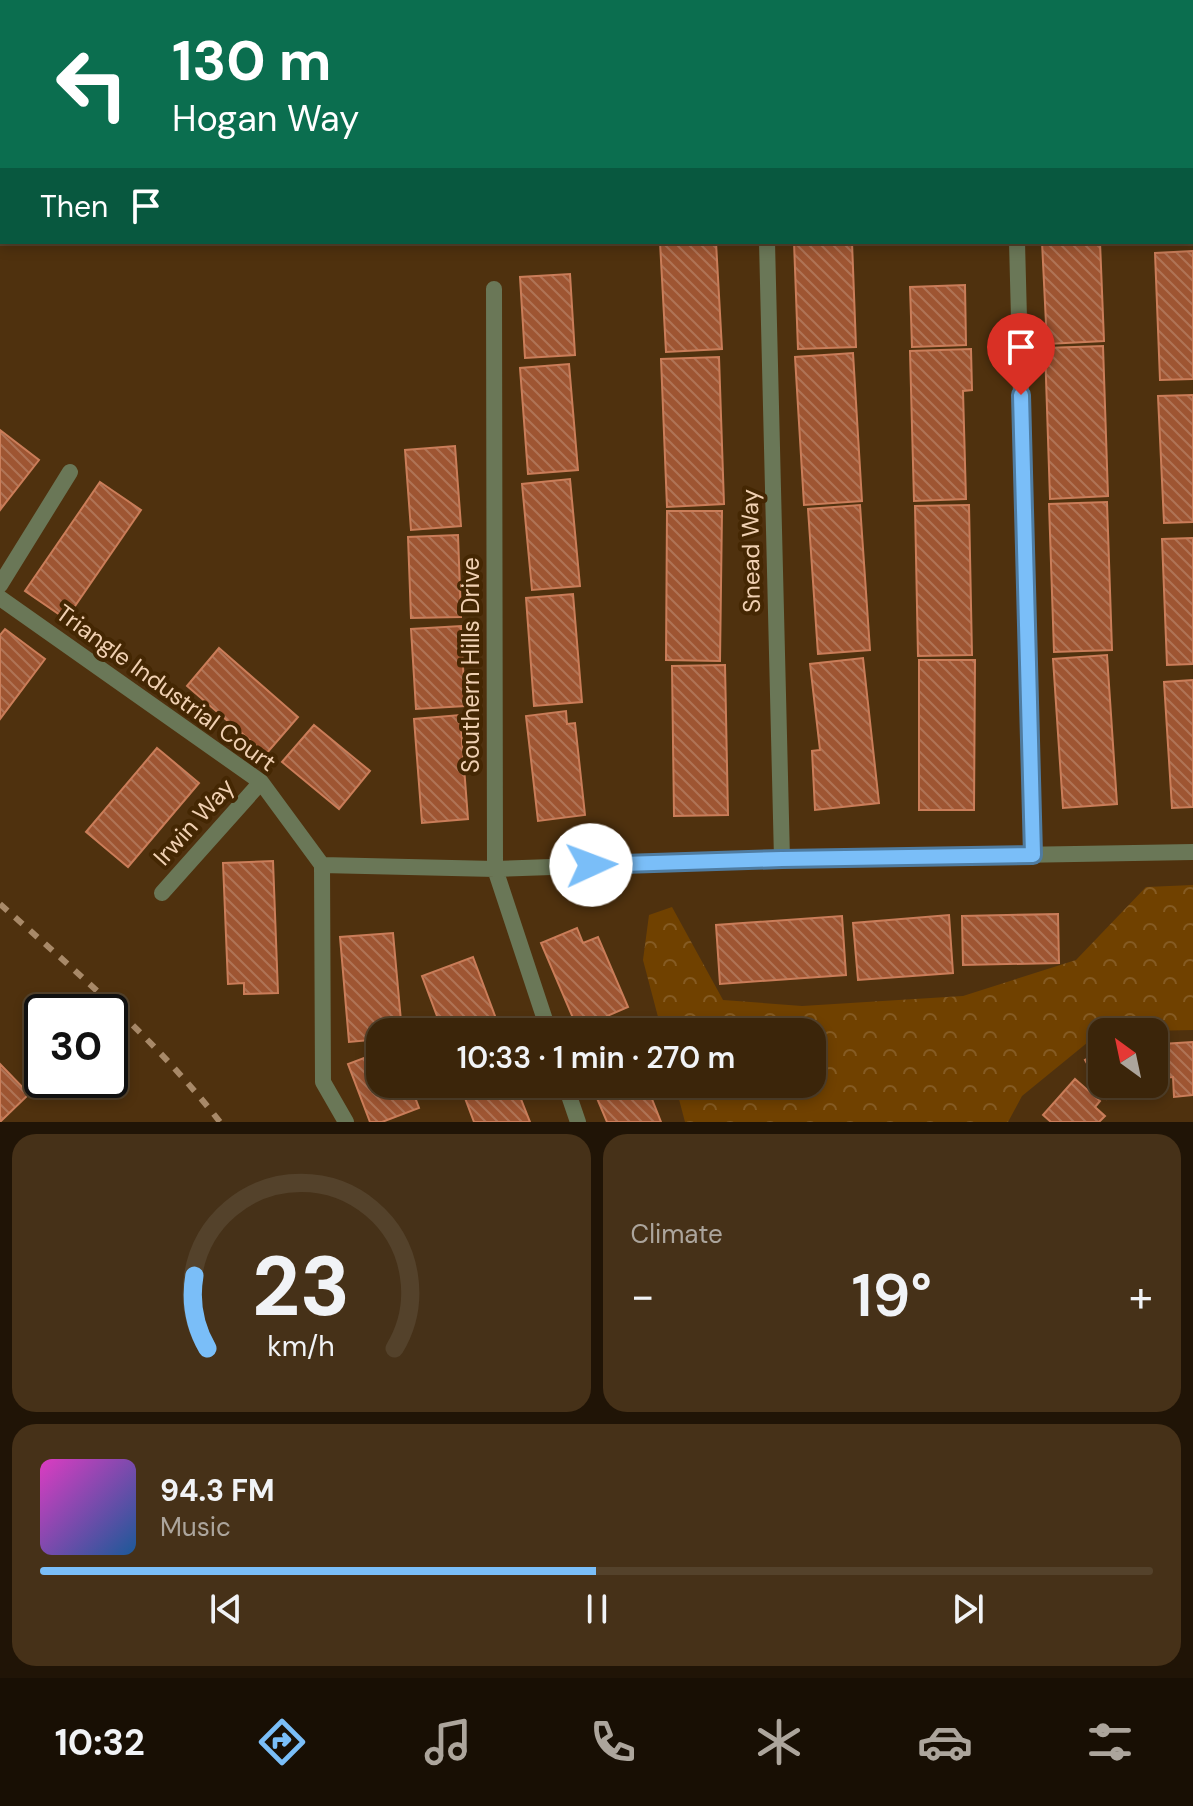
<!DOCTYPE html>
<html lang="en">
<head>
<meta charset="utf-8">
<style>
	:root { --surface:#3b250a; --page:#463118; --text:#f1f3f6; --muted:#aca59c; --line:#54422b; --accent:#7abef8 }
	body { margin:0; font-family:"DM Sans",sans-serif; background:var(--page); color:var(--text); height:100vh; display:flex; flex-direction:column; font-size:30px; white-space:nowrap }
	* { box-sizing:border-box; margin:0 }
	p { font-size:26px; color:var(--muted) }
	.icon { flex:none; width:44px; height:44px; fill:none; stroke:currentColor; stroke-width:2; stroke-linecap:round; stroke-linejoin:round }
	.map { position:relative; height:1122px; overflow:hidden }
	.sheet { display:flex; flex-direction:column; gap:12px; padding:12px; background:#201406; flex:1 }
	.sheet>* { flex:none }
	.hud { position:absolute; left:0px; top:0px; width:1194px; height:244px; box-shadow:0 4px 12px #0003,0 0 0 2px var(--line); background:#0b6e4f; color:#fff; overflow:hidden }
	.needle { width:52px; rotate:327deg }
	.tools { position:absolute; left:1088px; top:1018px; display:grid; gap:16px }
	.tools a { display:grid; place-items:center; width:80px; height:80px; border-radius:16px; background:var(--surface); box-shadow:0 4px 12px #0003,0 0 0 2px var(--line); font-size:40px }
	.speed { position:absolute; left:24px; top:994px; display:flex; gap:16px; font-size:40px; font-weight:700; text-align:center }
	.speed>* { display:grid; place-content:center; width:104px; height:104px; border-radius:50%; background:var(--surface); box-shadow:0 4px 12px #0003,0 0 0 2px var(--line); line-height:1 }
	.speed .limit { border:4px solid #111; border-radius:12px; background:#fff; color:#111 }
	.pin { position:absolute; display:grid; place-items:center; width:68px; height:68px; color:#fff; margin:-82px -34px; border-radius:50% 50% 50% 0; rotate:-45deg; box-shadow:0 0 8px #0007 }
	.pin .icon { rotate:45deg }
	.me { position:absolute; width:88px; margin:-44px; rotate:88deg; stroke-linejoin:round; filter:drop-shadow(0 0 6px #0008) }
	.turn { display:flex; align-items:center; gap:28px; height:168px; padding:0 40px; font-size:36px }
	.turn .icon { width:104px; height:104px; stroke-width:2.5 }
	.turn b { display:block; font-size:56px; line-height:68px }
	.then { display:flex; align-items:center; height:76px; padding:0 40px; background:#0003; gap:16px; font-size:30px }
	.big { font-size:60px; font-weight:600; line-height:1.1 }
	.sheet .tile { flex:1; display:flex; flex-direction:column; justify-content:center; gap:12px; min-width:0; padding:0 28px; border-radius:24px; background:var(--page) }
	.sheet .dial { align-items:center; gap:0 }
	.dial svg { height:208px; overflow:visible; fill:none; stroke:var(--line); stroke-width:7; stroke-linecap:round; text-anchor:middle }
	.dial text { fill:var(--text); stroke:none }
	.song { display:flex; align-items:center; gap:24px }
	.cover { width:96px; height:96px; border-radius:12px; background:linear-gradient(135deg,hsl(310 70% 55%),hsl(210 70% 35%)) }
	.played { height:8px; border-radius:4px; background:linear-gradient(90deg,var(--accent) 50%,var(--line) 50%) }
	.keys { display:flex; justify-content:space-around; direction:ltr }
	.heat { display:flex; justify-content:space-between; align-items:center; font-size:44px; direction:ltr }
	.sheet .tiles { flex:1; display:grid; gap:12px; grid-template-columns:1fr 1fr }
	.tile:last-child { grid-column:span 2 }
	.trip { position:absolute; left:366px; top:1018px; width:460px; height:80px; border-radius:24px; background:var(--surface); box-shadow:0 4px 12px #0003,0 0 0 2px var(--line); font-weight:600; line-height:80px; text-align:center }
	.tab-bar { display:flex; height:128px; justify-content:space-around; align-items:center; background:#180f04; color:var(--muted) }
	.tab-bar .icon { width:56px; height:56px }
	.tab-bar .current { color:var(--accent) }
	.tab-bar b { font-size:36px; color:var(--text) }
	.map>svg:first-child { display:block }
	.forest { fill:url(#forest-crowns) }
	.building { fill:url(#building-back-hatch); stroke:#ca7d59; stroke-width:2 }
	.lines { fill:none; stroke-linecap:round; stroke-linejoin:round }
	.minor { stroke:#6a7757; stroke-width:16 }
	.rail { stroke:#a88968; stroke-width:6; stroke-dasharray:10 10; stroke-linecap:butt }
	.route-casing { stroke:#4f7ca1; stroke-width:20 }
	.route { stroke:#7abef8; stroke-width:14 }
	.labels { text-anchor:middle; stroke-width:8; stroke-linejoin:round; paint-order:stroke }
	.street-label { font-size:24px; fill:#f0d0b2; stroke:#442703 }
</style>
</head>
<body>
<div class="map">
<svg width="1193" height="1122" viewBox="0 0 1193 1122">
	<defs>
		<pattern id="forest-crowns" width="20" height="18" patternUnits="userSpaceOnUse" patternTransform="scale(2)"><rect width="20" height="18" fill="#704100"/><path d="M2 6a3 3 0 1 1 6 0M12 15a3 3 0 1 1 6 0" fill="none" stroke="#855b23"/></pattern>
		<pattern id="building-back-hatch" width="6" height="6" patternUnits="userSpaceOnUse" patternTransform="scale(2)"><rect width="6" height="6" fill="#9e5532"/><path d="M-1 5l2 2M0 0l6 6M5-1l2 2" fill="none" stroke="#b07456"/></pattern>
	</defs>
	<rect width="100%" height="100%" fill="#4f310e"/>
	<path class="forest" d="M1193 885V1030L1102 1032V1037L1093 1038 1022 1096 1008 1122H685L675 1084H812V1032H662L643 960 649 915 672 907 723 1000 802 1006 963 996 1076 960 1146 887Z"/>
	<path class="building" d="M660 242H716L722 349 666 352Z
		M794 242H852L856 347 798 349Z
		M1042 242H1100L1104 341 1047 344Z
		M1193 251V379L1160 380 1155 253Z
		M570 274 575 355 525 358 520 277Z
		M965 285 966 345 912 347 910 287Z
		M1103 346 1108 496 1050 499 1045 348Z
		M971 349 972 390 963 391 966 499 914 501 910 351Z
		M853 353 862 501 804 505 795 357Z
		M719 357 724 504 667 507 661 359Z
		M569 364 578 470 528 474 520 368Z
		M1193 395V522L1164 523 1158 396Z
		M0 430 39 460 0 510Z
		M455 446 461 526 411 530 405 450Z
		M570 479 580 586 532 590 522 484Z
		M100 482 141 510 66 619 25 591Z
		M1107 502 1112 650 1054 652 1049 504Z
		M860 505 870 650 818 654 808 509Z
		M969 505 972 655 918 656 915 506Z
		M667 511H722L720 661 666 660Z
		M458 535 461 617 411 618 408 537Z
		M1193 538V664L1167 665 1162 539Z
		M573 594 582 702 534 706 526 598Z
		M461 626 465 706 416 709 411 629Z
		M5 629 45 659 0 719V635Z
		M219 648 298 717 266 754 187 686Z
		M1107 655 1117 804 1063 808 1053 659Z
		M863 658 879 803 815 810 812 751 820 750 810 664Z
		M919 660H975L974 810H919Z
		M725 665 728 815 674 816 672 666Z
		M1193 680V807L1172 808 1164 682Z
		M566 711 567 724 575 723 585 815 538 821 526 716Z
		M460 715 468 819 422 823 414 719Z
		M314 725 370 771 339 809 282 762Z
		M157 748 199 783 128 867 86 832Z
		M273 861 278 993 244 994V983L228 984 223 863Z
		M1058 914 1059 963 963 965 962 916Z
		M949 915 953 973 858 980 853 923Z
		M842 916 846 975 720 984 716 925Z
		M577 928 583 943 598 937 628 1007 607 1016 612 1028 601 1032H579L541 943Z
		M393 933 402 1032H380V1039L349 1042 340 937Z
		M473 957 501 1032H443L422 976Z
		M1193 1042V1095L1174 1097 1173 1077 1164 1078 1162 1044Z
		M1102 1051V1084H1135L1107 1099 1085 1060Z
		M380 1052V1084H410L419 1108 382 1122H370L348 1064Z
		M0 1064 29 1094 0 1122Z
		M1075 1079 1100 1101 1095 1107 1105 1116 1099 1122H1051L1043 1115Z
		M502 1084H515L530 1122H474L465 1098Z
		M591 1084H646L661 1122H607Z"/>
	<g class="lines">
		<path class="minor" d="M767 242 782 859
			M1017 242 1033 855
			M494 289 495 869 549 1032
			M0 585 70 472
			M0 598 261 782 322 865
			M162 893 261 782
			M565 1084 578 1122
			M346 1122 323 1082 322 865 495 869 782 859 1193 852"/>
		<path class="rail" d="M0 904C78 973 156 1040 220 1122"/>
	</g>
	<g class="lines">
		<defs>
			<path id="route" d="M591 865 782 859 1033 855 1021 395"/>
		</defs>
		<use href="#route" class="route-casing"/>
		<use href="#route" class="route"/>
	</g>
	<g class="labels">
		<g class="street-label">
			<text transform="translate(751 551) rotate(-91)" y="8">Snead Way</text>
			<text transform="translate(471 665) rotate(-90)" y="8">Southern Hills Drive</text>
			<text transform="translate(166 688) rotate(36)" y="8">Triangle Industrial Court</text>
			<text transform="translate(194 822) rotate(-48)" y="8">Irwin Way</text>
		</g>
	</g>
</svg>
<div class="tools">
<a><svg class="needle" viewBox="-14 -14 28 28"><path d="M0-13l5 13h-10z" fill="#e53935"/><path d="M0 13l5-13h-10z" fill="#aca59c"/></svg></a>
</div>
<div class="speed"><div class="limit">30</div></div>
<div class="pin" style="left:1021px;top:395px;background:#d93025"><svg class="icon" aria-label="arrive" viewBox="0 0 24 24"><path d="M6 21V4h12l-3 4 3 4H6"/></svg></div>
<svg class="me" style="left:591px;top:865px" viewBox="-20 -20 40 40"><circle r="19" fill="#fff"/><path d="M0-13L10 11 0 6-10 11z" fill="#7abef8"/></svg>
<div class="trip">10:33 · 1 min · 270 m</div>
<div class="hud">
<div class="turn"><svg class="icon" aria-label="left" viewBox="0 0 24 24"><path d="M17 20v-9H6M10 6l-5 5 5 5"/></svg><div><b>130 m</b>Hogan Way</div></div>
<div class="then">Then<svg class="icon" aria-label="arrive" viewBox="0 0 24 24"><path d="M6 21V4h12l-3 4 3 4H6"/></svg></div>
</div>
</div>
<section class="sheet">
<div class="tiles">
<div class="tile dial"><svg viewBox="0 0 100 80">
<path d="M14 69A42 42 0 1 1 86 69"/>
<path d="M14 69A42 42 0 0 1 9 41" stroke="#7abef8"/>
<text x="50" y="56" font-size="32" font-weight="700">23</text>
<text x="50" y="72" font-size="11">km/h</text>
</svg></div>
<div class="tile"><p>Climate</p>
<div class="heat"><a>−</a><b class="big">19°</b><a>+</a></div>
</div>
<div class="tile">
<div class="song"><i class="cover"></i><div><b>94.3 FM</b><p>Music</p></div></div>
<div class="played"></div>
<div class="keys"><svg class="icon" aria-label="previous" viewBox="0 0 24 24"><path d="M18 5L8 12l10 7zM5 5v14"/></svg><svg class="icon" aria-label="pause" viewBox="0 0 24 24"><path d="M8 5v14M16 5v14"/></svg><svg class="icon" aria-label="next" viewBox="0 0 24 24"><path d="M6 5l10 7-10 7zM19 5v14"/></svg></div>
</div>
</div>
</section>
<nav class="tab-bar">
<b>10:32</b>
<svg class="icon current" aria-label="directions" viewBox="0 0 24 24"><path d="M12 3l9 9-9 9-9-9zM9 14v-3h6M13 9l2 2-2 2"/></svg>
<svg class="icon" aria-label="music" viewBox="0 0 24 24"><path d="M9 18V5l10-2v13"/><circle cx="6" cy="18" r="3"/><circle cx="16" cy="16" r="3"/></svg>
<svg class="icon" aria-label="phone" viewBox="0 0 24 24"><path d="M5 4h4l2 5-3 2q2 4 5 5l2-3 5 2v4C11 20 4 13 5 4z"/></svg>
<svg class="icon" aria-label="climate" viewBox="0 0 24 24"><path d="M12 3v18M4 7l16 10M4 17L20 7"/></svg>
<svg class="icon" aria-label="car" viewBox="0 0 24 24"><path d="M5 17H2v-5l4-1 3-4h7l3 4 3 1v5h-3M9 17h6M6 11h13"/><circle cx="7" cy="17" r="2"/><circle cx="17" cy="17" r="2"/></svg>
<svg class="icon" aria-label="filters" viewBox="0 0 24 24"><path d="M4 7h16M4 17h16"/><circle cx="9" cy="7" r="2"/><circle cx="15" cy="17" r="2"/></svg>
</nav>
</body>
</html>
